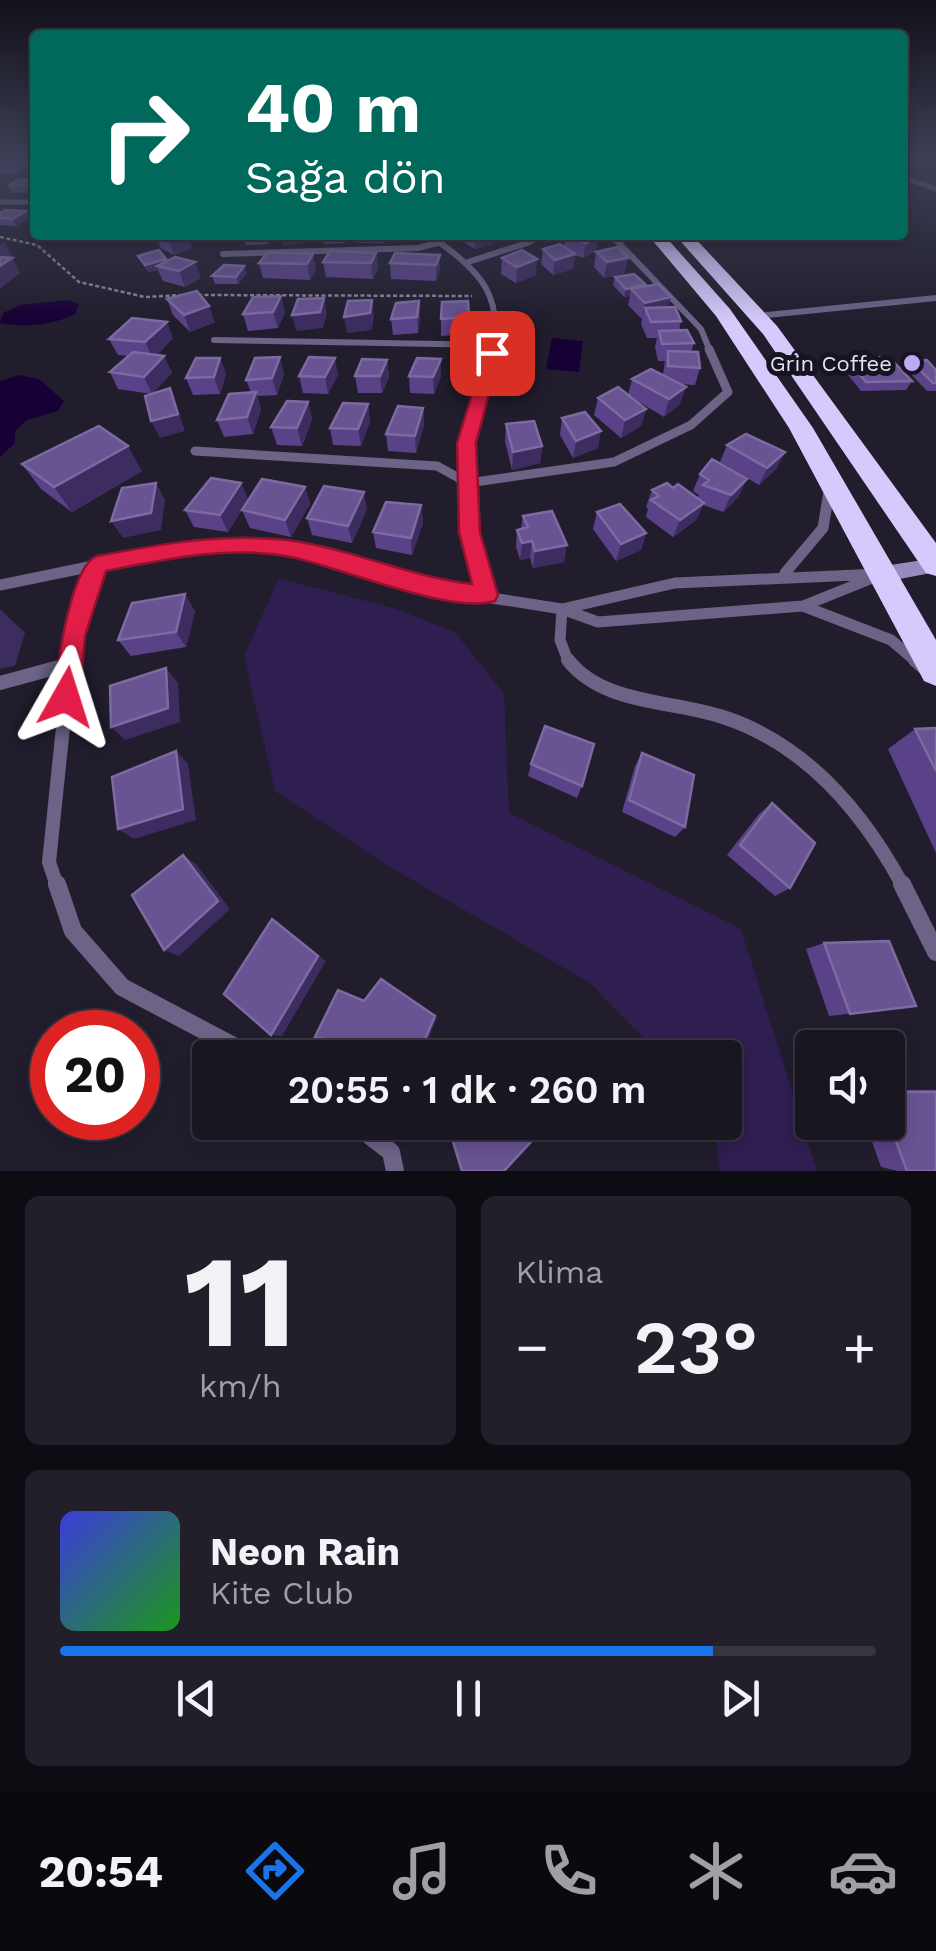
<!DOCTYPE html>
<html lang="tr">
<head>
<meta charset="utf-8">
<style>
	:root { --surface:#191622; --page:#221f2a; --text:#f1f3f6; --muted:#9f9fa5; --line:#373540; --accent:#1a73e8 }
	body { margin:0; font-family:"Work Sans",sans-serif; background:var(--page); color:var(--text); height:100vh; display:flex; flex-direction:column; font-size:38px; white-space:nowrap }
	* { box-sizing:border-box; margin:0 }
	p { font-size:32px; color:var(--muted) }
	.icon { flex:none; width:55px; height:55px; fill:none; stroke:currentColor; stroke-width:2; stroke-linecap:round; stroke-linejoin:round }
	.map { position:relative; height:1171px; overflow:hidden }
	.details { display:flex; flex-direction:column; gap:25px; padding:25px; background:#0e0c13; flex:1 }
	.details>* { flex:none }
	.top-card { position:absolute; left:30px; top:30px; width:878px; height:210px; border-radius:10px; box-shadow:0 5px 15px #0003,0 0 0 2px var(--line); background:#00695c; color:#fff; overflow:hidden }
	.fabs { position:absolute; left:795px; top:1030px; display:grid; gap:20px }
	.fabs a { display:grid; place-items:center; width:110px; height:110px; border-radius:10px; background:var(--surface); box-shadow:0 5px 15px #0003,0 0 0 2px var(--line); font-size:50px }
	.speed { position:absolute; left:30px; top:1010px; display:flex; gap:20px; font-size:50px; font-weight:700; text-align:center }
	.speed>* { display:grid; place-content:center; width:130px; height:130px; border-radius:50%; background:var(--surface); box-shadow:0 5px 15px #0003,0 0 0 2px var(--line); line-height:1 }
	.speed .limit { border:15px solid #d22; background:#fff; color:#111 }
	.pin { position:absolute; display:grid; place-items:center; width:85px; height:85px; color:#fff; margin:-42px; border-radius:20px; box-shadow:0 5px 15px #0006 }
	.me { position:absolute; width:110px; margin:-55px; rotate:6deg; stroke-linejoin:round; filter:drop-shadow(0 0 8px #0008) }
	.turn { display:flex; align-items:center; gap:35px; height:210px; padding:0 50px; font-size:45px }
	.turn .icon { width:130px; height:130px; stroke-width:2.5 }
	.turn b { display:block; font-size:70px; line-height:85px }
	.big { font-size:75px; font-weight:600; line-height:1.1 }
	.details .tile { flex:1; display:flex; flex-direction:column; justify-content:center; gap:15px; min-width:0; padding:0 35px; border-radius:15px; background:var(--page) }
	.details .dial { align-items:center; gap:0 }
	.dial b { font-size:130px; line-height:1 }
	.song { display:flex; align-items:center; gap:30px }
	.cover { width:120px; height:120px; border-radius:15px; background:linear-gradient(135deg,hsl(240 70% 55%),hsl(120 70% 35%)) }
	.played { height:10px; border-radius:5px; background:linear-gradient(90deg,var(--accent) 80%,var(--line) 80%) }
	.keys { display:flex; justify-content:space-around; direction:ltr }
	.heat { display:flex; justify-content:space-between; align-items:center; font-size:55px; direction:ltr }
	.details .tiles { flex:1; display:grid; gap:25px; grid-template-columns:1fr 1fr }
	.tile:last-child { grid-column:span 2 }
	.trip { position:absolute; left:192px; top:1040px; width:550px; height:100px; border-radius:10px; background:var(--surface); box-shadow:0 5px 15px #0003,0 0 0 2px var(--line); font-weight:600; line-height:100px; text-align:center }
	.tabs { display:flex; height:160px; justify-content:space-around; align-items:center; background:#0a090e; color:var(--muted) }
	.tabs .icon { width:70px; height:70px }
	.tabs .selected { color:var(--accent) }
	.tabs b { font-size:45px; color:var(--text) }
	.map>svg:first-child { display:block }
	.green { fill:#2f1e50 }
	.water { fill:#170035 }
	.lines { fill:none; stroke-linecap:round; stroke-linejoin:round }
	.path { stroke:#8b8896; stroke-width:2.5; stroke-dasharray:4 2.5; stroke-linecap:butt }
	.lane-far5 { stroke:#6c6386; stroke-width:5 }
	.lane-far4 { stroke:#6c6386; stroke-width:6 }
	.lane-far3 { stroke:#6c6386; stroke-width:9 }
	.lane-far2 { stroke:#6c6386; stroke-width:11 }
	.lane-far1 { stroke:#6c6386; stroke-width:14 }
	.lane { stroke:#6c6386; stroke-width:18 }
	.secondary { fill:#988ac1; fill-rule:evenodd }
	.highway { fill:#d6cafd; fill-rule:evenodd }
	.wall { fill:#5a4288 }
	.shaded-wall { fill:#3d2c5f }
	.building { fill:#685393; stroke:#7c6aa1; stroke-width:2.5 }
	.route { fill:#e11d48; stroke:#92132f; stroke-width:2.5 }
	.poi-dot { fill:#bda9f5; stroke:#181323; stroke-width:4 }
	.labels { text-anchor:middle; stroke-width:10; stroke-linejoin:round; paint-order:stroke }
	.far-poi-label { font-size:22px; fill:#e5e3ee; stroke:#181323; text-anchor:end }
</style>
</head>
<body>
<div class="map">
<svg width="936" height="1171" viewBox="0 0 936 1171">
	<rect width="100%" height="100%" fill="#211d2d"/>
	<path class="green" d="M279 578 393 608 455 632 504 694 509 813 741 929 817 1171H720L713 1123 725 1122V1058L662 1057 590 983 385 864 275 791 244 656Z"/>
	<path class="water" d="M69 300 79 305 75 314C53 325 24 328 0 323L3 313 20 305Z
		M552 338 583 341 579 372 546 369Z
		M19 375 39 379 64 401 58 411 27 420 15 431V443L0 457V381Z"/>
	<g class="lines">
		<path class="path" d="M0 237 37 245 79 282 145 297 182 295
			M198 295 472 296"/>
		<path class="lane-far5" d="M902 177 936 189
			M0 202H35
			M430 235 443 244
			M594 235 618 241
			M612 235 621 244
			M433 244 441 242
			M522 244 550 235"/>
		<path class="lane-far4" d="M439 242C481 272 504 298 492 351
			M618 242 701 329 710 351
			M223 254 418 248 441 242
			M468 262 530 242
			M758 316 936 298
			M214 340 495 345"/>
		<path class="lane-far3" d="M195 451 437 466 468 483 614 462 691 425 728 392 709 349
			M465 488 467 441 493 349"/>
		<path class="lane-far2" d="M465 485 487 595
			M785 573 823 528 830 486
			M0 585 195 545 289 549 441 590 562 609 598 622 803 606 880 575
			M803 606 891 640 918 663
			M562 609 560 640 569 663
			M562 609 675 583 879 574
			M70 663 73 636 97 565"/>
		<path class="lane-far1" d="M568 660C603 705 673 700 723 717 806 744 863 812 903 886
			M915 660 936 678
			M0 683 70 664
			M57 886 49 862 70 660"/>
		<path class="lane" d="M57 884 73 931 122 987 256 1058
			M902 884 936 952
			M352 1122 391 1152 395 1171"/>
		<path class="secondary" d="M936 558V572L884 582 874 574 884 566Z"/>
		<path class="highway" d="M648 235H664L730 309 813 428 936 640V686L924 681 789 428 716 316Z
			M675 235H692L777 326 936 543V576L926 573 763 334Z"/>
	</g>
	<path class="wall" d="M0 159H35V175H29L26 169 18 174 0 173Z
		M35 179 32 192 12 193 8 186Z
		M26 211 29 218 16 226 0 225V213Z
		M156 235H188L192 248 174 255 161 248Z
		M243 235H271L268 244 246 245Z
		M322 235H348L345 243 324 244Z
		M357 235H386L384 243H358Z
		M460 235H475L494 244 475 249 460 240Z
		M565 235H595L596 251 583 258 575 255 573 269 553 275 541 264 543 249 564 246Z
		M596 252 625 273 604 278 594 267Z
		M376 253 378 268 373 279 326 277 323 262Z
		M313 254 316 270 310 280 263 278 259 263Z
		M440 255V270L436 281 391 279 390 263Z
		M138 256 167 261 201 278 185 287 163 281 158 270 148 272Z
		M502 258 536 275 516 283 501 274Z
		M247 273 238 284H215L212 276Z
		M615 277 645 287 681 321 679 330 694 343 691 352 700 368 695 385 680 384V404L664 417 631 397 646 409 641 426 621 438 594 415 598 398 628 395 632 379 663 375 665 361H658L655 347 657 338H647L641 324 642 319 628 305 630 296 624 297 613 285Z
		M253 297 285 312 278 328 248 331 243 314Z
		M167 299 215 322 190 332 173 315Z
		M419 301 420 317 418 333 393 335 391 319Z
		M468 301 469 334 441 336V319Z
		M173 338 157 355 164 356 172 373 152 394 118 389 110 372 128 356 118 355 109 339Z
		M220 358 226 374 220 394 193 395 186 378Z
		M846 358 912 381 906 390 861 391 841 366Z
		M441 359V376L434 394 410 393 409 376Z
		M387 360 389 377 382 393H358L355 376Z
		M911 361 936 370V391H927L906 369Z
		M284 374 277 395 257 396 261 409 253 434 224 437 217 420 251 392 246 380Z
		M338 375 328 394 303 393 299 376Z
		M308 402 312 419 302 446 277 445 271 427Z
		M368 404 370 421 361 446 333 445 330 428Z
		M423 408 424 425 416 453 388 451 386 434Z
		M562 418 598 448 573 458 560 435Z
		M506 424 542 446 540 463 512 470 505 441Z
		M727 445 785 452 776 469 759 485 720 462Z
		M22 464 142 471 72 512 41 489Z
		M700 474 739 496 723 512 703 505 696 520 673 537 646 517 648 509 646 507 652 490 673 488 697 499 699 495 693 491Z
		M241 483 248 500 228 532 194 527 185 510Z
		M305 487 310 504 291 537 250 528 242 510Z
		M421 505 423 523 412 555 376 548 373 532Z
		M367 509 352 543 312 535 307 518Z
		M597 512 646 533 641 550 616 561 593 529Z
		M523 516 564 562 533 568 530 558 520 560 516 547 517 530 521 529Z
		M195 611 186 647 131 656 118 640Z
		M936 728V853L888 749 915 729Z
		M642 753 685 827 675 837 622 812 635 766Z
		M531 764 582 786 577 798 528 776Z
		M772 803 790 888 775 896 727 855 759 814Z
		M824 943 916 1006 829 1016 806 949Z
		M888 1090H936V1171H898L881 1167 865 1122H888Z"/>
	<path class="shaded-wall" d="M14 159H25L22 162 26 169 18 174 11 161Z
		M35 181V190L32 192 28 185Z
		M26 211 29 218 16 226 12 219Z
		M35 214V227L29 215Z
		M181 235H188L192 248 174 255 168 240Z
		M207 235H230V238L210 243Z
		M280 235H309L305 243 283 245Z
		M475 235H494V244L475 249Z
		M598 236 596 251 583 258 586 243Z
		M5 242 20 273 0 289V244Z
		M376 253 378 268 373 279 371 263Z
		M313 254 316 270 310 280 307 264Z
		M575 254 573 269 553 275 555 260Z
		M440 255V270L436 281V265Z
		M628 258 625 273 604 278 607 262Z
		M166 259 169 267 157 266 158 270 148 272 145 265Z
		M537 259 536 275 516 283 517 267Z
		M195 262 201 278 185 287 179 271Z
		M244 266 247 273 238 284 236 277Z
		M645 284 643 292 631 289 630 296 624 297 626 289Z
		M281 296 285 312 278 328 273 312Z
		M671 297 667 313 645 308 641 319 645 303Z
		M324 298 327 314 323 328 296 331 292 315Z
		M372 300 374 316 372 330 347 333 344 317Z
		M419 301 420 317 418 333 417 317Z
		M209 306 215 322 190 332 184 315Z
		M167 322 173 338 153 359 145 342Z
		M164 356 172 373 152 394 144 377Z
		M280 357 284 374 277 395 272 378Z
		M220 358 226 374 220 394 214 377Z
		M335 358 338 375 328 394 325 377Z
		M441 359V376L434 394 433 377Z
		M387 360 389 377 382 393 380 376Z
		M686 387 680 404 664 417 669 399Z
		M170 388 185 431 160 438 151 421Z
		M256 392 261 409 253 434 247 417Z
		M308 402 312 419 302 446 297 428Z
		M368 404 370 421 361 446 358 429Z
		M423 408 424 425 416 453 415 436Z
		M646 409 641 426 621 438 625 420Z
		M601 431 598 448 573 458 576 441Z
		M128 446 142 471 72 512 54 487Z
		M542 446 540 463 512 470 513 452Z
		M785 452 776 469 759 485 767 468Z
		M747 479 739 496 723 512 731 495Z
		M156 483 165 500 161 530 123 538 111 521Z
		M241 483 248 500 228 532 220 515Z
		M305 487 310 504 291 537 285 520Z
		M364 492 367 509 352 543 348 526Z
		M704 503 696 520 673 537 680 520Z
		M421 505 423 523 412 555 411 538Z
		M646 533 641 550 616 561 621 544Z
		M532 541 530 558 520 560 522 543Z
		M567 545 564 562 533 568 535 551Z
		M185 594 195 611 186 647 176 632Z
		M0 609 25 633 15 666 0 669Z
		M166 668 178 683 180 722 125 740 111 727Z
		M176 751 188 764 196 820 134 839 118 829Z
		M183 855 196 864 230 909 179 956 164 950Z
		M272 919 326 961 282 1036 271 1035Z
		M435 1016 437 1018 420 1058H417Z"/>
	<path class="building" d="M35 179 28 185 8 186 18 180Z
		M35 205V214L29 215 30 206Z
		M5 210 26 211 12 219 0 218V213Z
		M159 235H181L168 240Z
		M565 235H595L598 236 586 243Z
		M560 244 575 254 555 260 543 249Z
		M618 247 628 258 607 262 596 252Z
		M159 250 166 259 145 265 138 256Z
		M522 250 537 259 517 267 502 258Z
		M330 251 376 253 371 263 323 262Z
		M268 252 313 254 307 264 259 263Z
		M395 253 440 255 436 265 390 263Z
		M0 257 12 258 0 266Z
		M175 257 195 262 179 271 157 266Z
		M224 265 244 266 236 277 212 276Z
		M634 274 645 284 626 289 615 277Z
		M658 284 671 297 645 303 631 289Z
		M197 291 209 306 184 315 167 299Z
		M281 296 273 312 243 314 253 297Z
		M324 298 320 312 292 315 298 299Z
		M372 300 370 313 344 317 348 301Z
		M419 301 417 317 391 319 396 303Z
		M468 301 469 317 441 319 442 302Z
		M675 307 681 321 651 322 645 308Z
		M132 318 167 322 145 342 109 339Z
		M687 330 694 343 662 344 659 331Z
		M668 351 698 352 700 368 668 366Z
		M133 352 164 356 144 377 110 372Z
		M280 357 272 378 246 380 255 358Z
		M309 357 335 358 325 377 299 376Z
		M889 357 912 381 866 382 846 358Z
		M196 358H220L214 377 186 378Z
		M417 358 441 359 433 377 409 376Z
		M362 359 387 360 380 376H355Z
		M927 360 936 370V383H933L911 361Z
		M651 369 686 387 669 399 632 379Z
		M618 387 646 409 625 420 598 398Z
		M170 388 178 414 151 421 145 396Z
		M256 392 247 417 217 420 229 394Z
		M287 401 308 402 297 428 271 427Z
		M343 403 368 404 358 429 330 428Z
		M398 406 423 408 415 436 386 434Z
		M585 412 601 431 576 441 562 418Z
		M534 421 542 446 513 452 506 424Z
		M99 426 128 446 54 487 22 464Z
		M746 434 785 452 767 468 727 445Z
		M712 459 747 479 731 495 703 485 709 480 700 474Z
		M211 478 241 483 220 515 185 510Z
		M262 479 305 487 285 520 242 510Z
		M156 483 151 513 111 521 122 488Z
		M667 483 673 488 678 484 704 503 680 520 651 500 659 496 652 490Z
		M324 486 364 492 348 526 307 518Z
		M386 502 421 505 411 538 373 532Z
		M620 504 646 533 621 544 597 512Z
		M552 511 567 545 535 551 532 541 522 543 517 530 528 527 523 516Z
		M185 594 176 632 118 640 132 603Z
		M166 668 168 708 111 727 110 686Z
		M545 726 594 744 582 786 531 764Z
		M936 728V771L915 729Z
		M176 751 183 809 118 829 112 777Z
		M642 753 694 775 685 827 629 800Z
		M772 803 815 843 790 888 740 845Z
		M183 855 218 901 164 950 132 895Z
		M272 919 318 956 271 1035 224 994Z
		M889 941 916 1006 850 1014 824 943Z
		M381 979 435 1016 417 1058H339L344 1044 315 1037 338 990 364 1001Z
		M888 1092H936V1171H907L888 1120Z
		M447 1122H538L542 1130 504 1171H462Z"/>
	<linearGradient id="sky" x2="0" y2="1"><stop stop-color="#121019"/><stop offset="0.49" stop-color="#3d4057"/><stop offset="1" stop-color="#3d4057" stop-opacity="0"/></linearGradient>
	<rect width="936" height="323" fill="url(#sky)"/>
	<path class="route" d="M492 349 500 353 476 443 480 532 498 595 495 601C451 615 340 567 291 557 229 545 166 559 106 571L85 636 80 697 76 705H57L53 697C57 670 70 565 97 556 161 544 221 533 287 540 350 548 409 577 472 584L459 532 457 443 485 353Z"/>
	<circle class="poi-dot" cx="912" cy="363" r="10"/>
	<g class="labels">
		<g class="far-poi-label">
			<text x="892" y="371">Grin Coffee</text>
		</g>
	</g>
</svg>
<div class="fabs">
<a><svg class="icon" aria-label="sound" viewBox="0 0 24 24"><path d="M4 9h4l5-4v14l-5-4H4zM17 9q2 3 0 6"/></svg></a>
</div>
<div class="speed"><div class="limit">20</div></div>
<div class="pin" style="left:492px;top:353px;background:#d93025"><svg class="icon" aria-label="arrive" viewBox="0 0 24 24"><path d="M6 21V4h12l-3 4 3 4H6"/></svg></div>
<svg class="me" style="left:66px;top:697px" viewBox="-20 -20 40 40"><path d="M0-17L14 15 0 8-14 15z" fill="#e11d48" stroke="#fff" stroke-width="4"/></svg>
<div class="trip">20:55 · 1 dk · 260 m</div>
<div class="top-card">
<div class="turn"><svg class="icon" aria-label="right" viewBox="0 0 24 24"><path d="M7 20v-9h11M14 6l5 5-5 5"/></svg><div><b>40 m</b>Sağa dön</div></div>
</div>
</div>
<section class="details">
<div class="tiles">
<div class="tile dial"><b>11</b><p>km/h</p></div>
<div class="tile"><p>Klima</p>
<div class="heat"><a>−</a><b class="big">23°</b><a>+</a></div>
</div>
<div class="tile">
<div class="song"><i class="cover"></i><div><b>Neon Rain</b><p>Kite Club</p></div></div>
<div class="played"></div>
<div class="keys"><svg class="icon" aria-label="previous" viewBox="0 0 24 24"><path d="M18 5L8 12l10 7zM5 5v14"/></svg><svg class="icon" aria-label="pause" viewBox="0 0 24 24"><path d="M8 5v14M16 5v14"/></svg><svg class="icon" aria-label="next" viewBox="0 0 24 24"><path d="M6 5l10 7-10 7zM19 5v14"/></svg></div>
</div>
</div>
</section>
<nav class="tabs">
<b>20:54</b>
<svg class="icon selected" aria-label="directions" viewBox="0 0 24 24"><path d="M12 3l9 9-9 9-9-9zM9 14v-3h6M13 9l2 2-2 2"/></svg>
<svg class="icon" aria-label="music" viewBox="0 0 24 24"><path d="M9 18V5l10-2v13"/><circle cx="6" cy="18" r="3"/><circle cx="16" cy="16" r="3"/></svg>
<svg class="icon" aria-label="phone" viewBox="0 0 24 24"><path d="M5 4h4l2 5-3 2q2 4 5 5l2-3 5 2v4C11 20 4 13 5 4z"/></svg>
<svg class="icon" aria-label="climate" viewBox="0 0 24 24"><path d="M12 3v18M4 7l16 10M4 17L20 7"/></svg>
<svg class="icon" aria-label="car" viewBox="0 0 24 24"><path d="M5 17H2v-5l4-1 3-4h7l3 4 3 1v5h-3M9 17h6M6 11h13"/><circle cx="7" cy="17" r="2"/><circle cx="17" cy="17" r="2"/></svg>
</nav>
</body>
</html>
